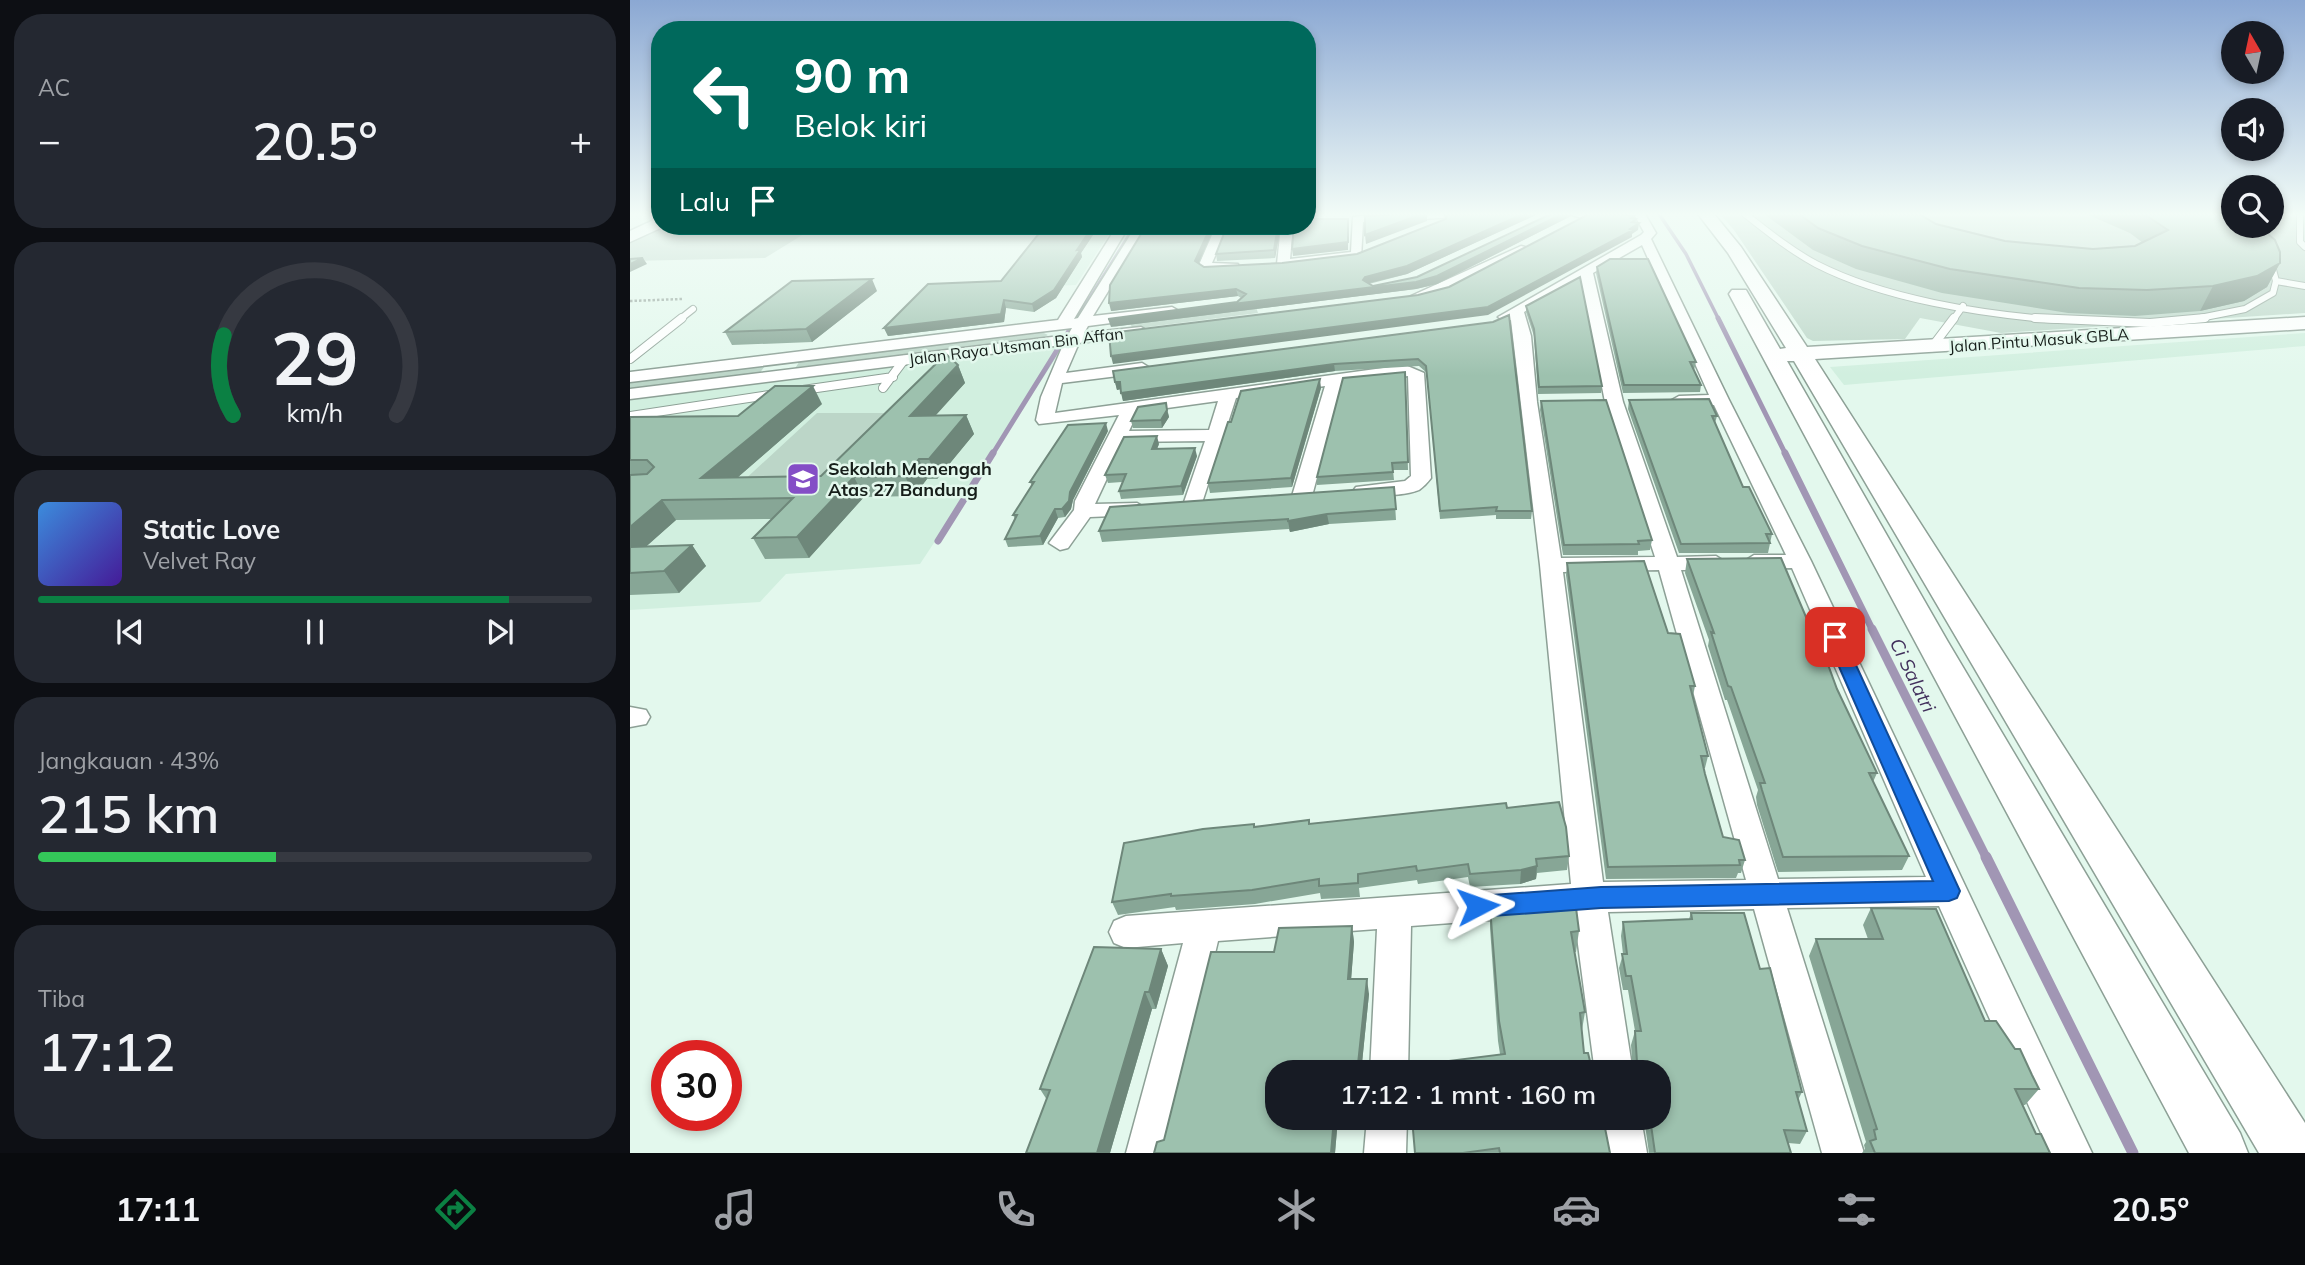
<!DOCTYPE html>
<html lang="id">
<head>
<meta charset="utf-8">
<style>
	:root { --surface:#171b24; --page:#242831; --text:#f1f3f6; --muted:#9ea1a6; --line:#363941; --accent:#0b8043 }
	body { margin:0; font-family:Mulish,sans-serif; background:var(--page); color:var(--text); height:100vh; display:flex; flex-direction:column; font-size:26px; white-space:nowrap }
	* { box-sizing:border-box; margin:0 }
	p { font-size:23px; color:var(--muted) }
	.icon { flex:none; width:38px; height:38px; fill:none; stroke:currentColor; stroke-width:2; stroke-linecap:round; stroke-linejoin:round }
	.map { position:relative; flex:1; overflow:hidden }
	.details { display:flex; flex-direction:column; gap:14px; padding:14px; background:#0d0f14; width:630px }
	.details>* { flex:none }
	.banner { position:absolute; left:21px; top:21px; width:665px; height:214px; border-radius:28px; box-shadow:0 4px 10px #0003; background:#00695c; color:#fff; overflow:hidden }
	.needle { width:46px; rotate:351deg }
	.buttons { position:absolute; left:1591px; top:21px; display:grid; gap:14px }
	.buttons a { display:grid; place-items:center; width:63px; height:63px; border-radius:50%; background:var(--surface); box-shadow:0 4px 10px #0003; font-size:35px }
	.speed { position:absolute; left:21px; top:1040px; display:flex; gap:14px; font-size:35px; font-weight:700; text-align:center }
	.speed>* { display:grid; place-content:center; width:91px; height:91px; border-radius:50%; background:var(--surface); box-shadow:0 4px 10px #0003; line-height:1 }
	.speed .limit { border:10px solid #d22; background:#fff; color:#111 }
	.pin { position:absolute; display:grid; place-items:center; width:60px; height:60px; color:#fff; margin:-30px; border-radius:14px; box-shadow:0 4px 10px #0006 }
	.me { position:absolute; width:77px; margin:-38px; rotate:86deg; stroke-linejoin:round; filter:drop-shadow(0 0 5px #0008) }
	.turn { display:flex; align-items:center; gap:24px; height:147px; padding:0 28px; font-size:32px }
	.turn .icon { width:91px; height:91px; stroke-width:2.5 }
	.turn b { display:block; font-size:49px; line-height:60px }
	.then { display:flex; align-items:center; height:66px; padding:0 28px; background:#0003; gap:14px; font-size:26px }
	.big { font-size:52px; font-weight:600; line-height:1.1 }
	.details .tile { flex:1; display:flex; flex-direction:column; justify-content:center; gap:10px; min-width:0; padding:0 24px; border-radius:28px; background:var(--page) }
	.details .dial { align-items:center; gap:0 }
	.dial svg { height:182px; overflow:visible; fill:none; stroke:var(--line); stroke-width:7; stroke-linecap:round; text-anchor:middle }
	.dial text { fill:var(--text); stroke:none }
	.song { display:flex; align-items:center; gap:21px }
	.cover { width:84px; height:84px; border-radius:10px; background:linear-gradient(135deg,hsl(210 70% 55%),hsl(260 70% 35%)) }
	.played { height:7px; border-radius:4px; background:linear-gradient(90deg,var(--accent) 85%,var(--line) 85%) }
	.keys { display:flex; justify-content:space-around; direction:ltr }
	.heat { display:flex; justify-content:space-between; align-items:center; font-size:38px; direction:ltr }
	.charge { height:10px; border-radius:5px; background:linear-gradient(90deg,#34c759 43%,var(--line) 0) }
	.trip { position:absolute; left:635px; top:1060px; width:406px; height:70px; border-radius:28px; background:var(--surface); box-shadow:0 4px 10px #0003; font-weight:600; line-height:70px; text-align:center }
	.tab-bar { display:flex; height:112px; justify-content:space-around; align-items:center; background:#090b0e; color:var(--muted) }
	.tab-bar .icon { width:49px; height:49px }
	.tab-bar .active { color:var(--accent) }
	.tab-bar b { font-size:32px; color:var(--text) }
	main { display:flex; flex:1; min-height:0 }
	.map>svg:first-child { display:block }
	.built { fill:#d1efdf }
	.green { fill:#bcd6c8 }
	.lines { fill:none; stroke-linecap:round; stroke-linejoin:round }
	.stream-far4 { stroke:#a196b4; stroke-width:3.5 }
	.stream-far3 { stroke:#a196b4; stroke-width:5 }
	.stream-far2 { stroke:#a196b4; stroke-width:7 }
	.stream-far1 { stroke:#a196b4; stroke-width:9 }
	.stream { stroke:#a196b4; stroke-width:11 }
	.lane-far1-casing { stroke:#8da096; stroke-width:8 }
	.lane-casing { stroke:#8da096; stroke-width:10 }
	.street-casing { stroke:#8da096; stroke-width:3 }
	.secondary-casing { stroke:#8da096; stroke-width:3 }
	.path { stroke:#91a098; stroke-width:2.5; stroke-dasharray:2.5 2; stroke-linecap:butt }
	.lane-far1 { stroke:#fff; stroke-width:6 }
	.lane { stroke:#fff; stroke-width:8 }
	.street { fill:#fff; fill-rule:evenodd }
	.secondary { fill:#fff; fill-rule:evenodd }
	.wall { fill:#87a696 }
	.shaded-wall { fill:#6e877a }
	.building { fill:#9dc1ae; stroke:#6e877a; stroke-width:2 }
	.route { fill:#1a73e8; stroke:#114b97; stroke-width:2 }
	.labels { text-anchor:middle; stroke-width:5; stroke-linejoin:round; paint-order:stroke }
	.far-street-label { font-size:16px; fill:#161e1a; stroke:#e3f8ed }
	.poi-label { font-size:18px; font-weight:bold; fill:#161e1a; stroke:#e3f8ed; text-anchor:start }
	.water-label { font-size:19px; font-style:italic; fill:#42305c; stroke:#e3f8ed }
</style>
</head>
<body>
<main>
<section class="details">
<div class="tile"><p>AC</p>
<div class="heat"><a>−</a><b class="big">20.5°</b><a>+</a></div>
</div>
<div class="tile dial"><svg viewBox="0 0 100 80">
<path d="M14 69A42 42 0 1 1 86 69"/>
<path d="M14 69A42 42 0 0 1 10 34" stroke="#0b8043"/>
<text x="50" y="56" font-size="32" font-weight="700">29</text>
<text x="50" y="72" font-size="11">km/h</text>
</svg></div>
<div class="tile">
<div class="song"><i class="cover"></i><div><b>Static Love</b><p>Velvet Ray</p></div></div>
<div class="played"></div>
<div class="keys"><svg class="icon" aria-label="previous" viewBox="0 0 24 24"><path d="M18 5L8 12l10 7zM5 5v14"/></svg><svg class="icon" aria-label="pause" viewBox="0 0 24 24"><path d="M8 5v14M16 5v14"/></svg><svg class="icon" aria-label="next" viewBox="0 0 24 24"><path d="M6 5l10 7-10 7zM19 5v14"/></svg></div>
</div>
<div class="tile"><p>Jangkauan · 43%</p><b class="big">215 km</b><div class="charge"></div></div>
<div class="tile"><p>Tiba</p><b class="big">17:12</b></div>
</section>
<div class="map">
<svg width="1675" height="1153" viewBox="0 0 1675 1153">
	<rect width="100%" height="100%" fill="#e3f8ed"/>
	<path class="built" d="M423 226H484L446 285 373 288Z
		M1675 333V346L1214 385 1200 367Z
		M438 340 290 564 156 574 130 602 0 610V394Z"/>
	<path class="green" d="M1090 214H1603V226H1642V214H1675V313L1371 333 1290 318 1275 339 1183 341 1177 338 1104 230Z
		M35 226H187L135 258 0 261V243Z
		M625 304 628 313 502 329 500 320Z
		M408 330 418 335 407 341 164 370 171 359Z
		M137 363 129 374 0 390V379Z
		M187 413H257L188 482 110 484Z"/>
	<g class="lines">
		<path class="stream-far4" d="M1029 214 1056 254 1089 320
			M446 320 505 226"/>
		<path class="stream-far3" d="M1088 318 1156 455
			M362 455 447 318"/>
		<path class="stream-far2" d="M1155 453 1243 631
			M308 541 363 453"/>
		<path class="stream-far1" d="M1242 629 1357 859"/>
		<path class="stream" d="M1356 857 1503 1153"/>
		<defs>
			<path id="lane-far1" d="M1115 214C1138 232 1160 250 1186 264 1254 299 1351 314 1427 320
				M1670 214V242L1675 247
				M1646 281 1675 286
				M49 320 63 309
				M1323 320 1333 306
				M1560 320 1615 309 1643 293 1646 281 1641 262"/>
			<path id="lane" d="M1405 318 1520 323 1575 318
				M1302 347 1324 318
				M0 359 52 318
				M253 388 274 360
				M173 390 263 377
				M0 416 146 394"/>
			<path id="street" d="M750 214H833L828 217 733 222 731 258 653 268 647 264 651 226H663L660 259 721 252 723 217Z
				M939 214H961L964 217 958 220Z
				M1004 214H1015L1026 233 1021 239 1099 400 1181 561 1462 1153H1420L1309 906 1157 908 1234 1153H1192L1124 909 978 912 1003 1073H965L944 914 781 926 778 1073H740L747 929 588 941 538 1153H496L553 943 496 948 484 943 479 932 484 921 496 916 941 884 910 565 881 320 875 321 868 317 1011 235 1014 232ZM1012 245 1079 395 1049 396 1040 401 1049 406 1084 405 1156 555H1124L1113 562 1124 569 1162 568 1296 877 1148 879 1051 570H1086L1097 563 1086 556 1047 557 993 402 963 273ZM951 280 975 402 1025 557 931 558 907 402 901 336 894 312ZM1029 570 1116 880 973 882 933 572Z
				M487 226H499L444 319 448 318 506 226H518L463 316 542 307 549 311 542 315 458 326 454 333 511 327 518 331 511 335 449 343 436 373 512 363 520 368 512 373 432 383 425 413 775 365 794 373 801 478C798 482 793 487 789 490 778 495 730 500 723 491L726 487 775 481 781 476 778 376 712 384 682 496 672 502 662 496 695 386 606 398 570 509 563 511 553 505 575 441 494 442 465 504 507 503 517 509 507 515 460 517 438 548 430 550 419 543 444 510 445 501 489 415 409 424 406 420 411 397 433 345 0 399V389L438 335 442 328 0 382V372L428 320ZM588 401 579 430 499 431 508 412Z
				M586 226H598L582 263 608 264V270L574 271 568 267Z
				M891 246 895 247V253L818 292 788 300 781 296Z
				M0 707 16 710 20 717 16 724 0 727Z
				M737 1118H777L776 1153H734Z
				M971 1118H1011L1017 1153H975Z"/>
			<path id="secondary" d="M1068 214H1084L1111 247 1177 347 1675 317V329L1185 359 1675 1123V1153H1629L1164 361H1157L1318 642 1610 1133 1618 1153H1559L1099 294 1102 290H1116L1150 349 1156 348 1098 253Z
				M30 217V226H35L0 242V231Z"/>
		</defs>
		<use href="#lane-far1" class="lane-far1-casing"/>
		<use href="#lane" class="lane-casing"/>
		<use href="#street" class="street-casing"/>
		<use href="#secondary" class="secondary-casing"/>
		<path class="path" d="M0 301 52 299"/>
		<use href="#lane-far1" class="lane-far1"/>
		<use href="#lane" class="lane"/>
		<use href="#street" class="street"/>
		<use href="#secondary" class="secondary"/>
	</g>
	<path class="wall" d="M815 214H908L777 274 739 284 743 286 787 277 921 214H945L807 284 786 289 481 327 607 302 611 298 608 296 481 311 516 226H585L569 264 574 267 652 263 727 254 815 219Z
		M1134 214H1289L1306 224 1375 241 1463 249 1505 246 1513 243 1500 233 1456 214H1603L1650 263 1637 287 1614 301 1570 311 1505 316 1438 313 1312 293 1226 269 1183 250Z
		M415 226H469L451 253 452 257 426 298 404 312 376 308 374 322 258 336 254 328 371 281Z
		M597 226H651L645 258 587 261 586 254Z
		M967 267 1066 362 1064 370 1071 385 1070 392 993 393 966 273Z
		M247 291 182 342 102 345 95 332Z
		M896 306 972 386 971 393 908 394 904 336 896 312Z
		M863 322 902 511 901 519H866V515L810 519 797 373 789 366 705 371 493 401 491 389 487 390 485 382Z
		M328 365 335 383 305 415H336L344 434 307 479H297L284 496 234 497 179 558 135 559 123 538 142 519 46 520 16 546 62 545 76 566 49 593 0 595V417L108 416 192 404 108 477 191 476Z
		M775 372 778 470H763L764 480 687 485V477Z
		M691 388 662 487 580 493 578 483 601 422Z
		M999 400 1087 416 1085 423 1113 487 1142 534 1138 553H1049L998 409Z
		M911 401 1022 540 1020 550 1008 551V555H933L910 410Z
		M536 403 539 417 532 428H503L501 421Z
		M478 431 443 500 441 509 435 517 428 518 413 545 378 547 375 539 385 519 383 515 402 486 400 482Z
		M529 444 527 449 567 456 553 495 491 499 489 491 492 482 478 483 475 475Z
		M764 487 766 520 699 524 660 532 659 529 472 542 469 531Z
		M1057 559 1207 689 1247 773 1243 782 1279 856 1272 870 1148 872 1127 805 1126 797 1128 790 1097 700H1095L1078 646 1079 640 1055 573Z
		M937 563 1038 633 1065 686 1063 696 1078 756 1075 768H1073L1093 837 1115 860 1111 873H1108L1106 878 976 879 936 575Z
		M877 808 939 856 937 870 907 873 906 879 890 884 840 887 838 877 788 884 787 880 729 888 730 897 691 899 690 893 625 904 546 910 545 907 488 915 482 902 625 827 679 820 680 824Z
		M860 907 949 931 946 952H944L955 1012 952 1030 954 1053 870 1054 868 1041 860 928Z
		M1241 908 1355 1021 1409 1089 1395 1105H1393L1406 1134 1420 1153H1232L1235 1149 1234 1145 1236 1142 1179 956 1186 939H1238L1233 925Z
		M1061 913 1130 969 1172 1092 1168 1100 1177 1131 1170 1144 1158 1143 1161 1153H1019L1014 1118H1029V1073H1003L1001 1045 1005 1031 998 990H993L989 968 993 954 991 936 993 922 1059 919Z
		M722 926 724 942 721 979 739 994 731 1073H648V1118H708L705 1153 534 1140 644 952Z
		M531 949 538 966 526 1009H522L480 1153H396L417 1100 410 1089Z
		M782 1118 980 1153H785Z"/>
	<path class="shaded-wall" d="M792 214H797V221L736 244 735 235Z
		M893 214H908L777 274 735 284 733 280 735 277Z
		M932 214H945L807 284 786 289 481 327 478 319 786 282Z
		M1004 216 1003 221 1006 219 1005 226 1009 223 1008 230 1002 234V237L858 315 483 364 481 356 858 307Z
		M718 219V250L663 256 662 249Z
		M463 226H469L451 253 452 257 426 298 404 312 402 304 447 250Z
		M581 226H585L566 269 565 261Z
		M648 226H651L645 258 644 250Z
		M13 258 17 264 0 272V264Z
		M1650 263 1637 287 1614 301 1570 311 1583 286Z
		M242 279 247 291 182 342 176 329Z
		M606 289 608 296 481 311 479 303Z
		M374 300 376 308 374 322 258 336 254 328Z
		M704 364 705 371 493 401 491 393Z
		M328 365 335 383 288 435 280 416Z
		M690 379 691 388 662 487 661 478Z
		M485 382H490L491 389 487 390Z
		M183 386 192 404 84 498 71 478Z
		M537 410 539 417 532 428 531 420Z
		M336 415 344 434 307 479 299 459Z
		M476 423 478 431 443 500 441 509 435 517 432 509 440 492Z
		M527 436 529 444 524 456 522 449Z
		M565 448 567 456 553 495 551 486Z
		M289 459 297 479 284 496 275 476Z
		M224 477 234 497 179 558 167 537Z
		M32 500 46 520 0 561V527Z
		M425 509 428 518 413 545 410 536Z
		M697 514 699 524 660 532 658 521Z
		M62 545 76 566 49 593 34 571Z
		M907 866 906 879 890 884 891 870Z
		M722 926 724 942 720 994 718 979Z
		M531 949 538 966 526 1009 519 992Z
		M737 979 739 994 731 1073H730L728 1064Z
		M515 992 522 1009 480 1153H467Z
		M704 1118H708L705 1153H701Z"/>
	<path class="building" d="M765 214H792L735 235V216Z
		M815 214H893L777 266 735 277 733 280 743 286 787 277 921 214H932L807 276 786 282 478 319 607 302 616 294 606 289 479 303 480 285 516 226H581L565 261 574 267 652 263 727 254 816 219Z
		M959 214H992L1004 216 1001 218 1006 219 1002 222 1009 223 1000 229 1003 230 858 307 481 356 479 333 788 295 819 287Z
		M1169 214H1289L1306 224 1375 241 1463 249 1505 246 1538 230 1514 214H1603V226H1629L1645 240 1650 252V263L1627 276 1583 286 1517 290 1449 288 1320 269 1232 246 1188 228Z
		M677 219H718V242L662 249 664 226H677Z
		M415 226H463L447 250 451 249 424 290 402 304 374 300 371 314 254 328 298 284 371 281Z
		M597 226H648L644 250 586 254Z
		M13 258 0 264V259Z
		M980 259H1018L1066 362H1060L1071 385H994L967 267Z
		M950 277 972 386 909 387 904 329 896 306Z
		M242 279 176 329 95 332 162 281Z
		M879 315 902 511H866L867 507 810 511 796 366 788 359 704 364 491 393 490 382H485L483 371 863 322Z
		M316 354 328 365 280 416 336 415 299 459H289L275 476 224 477 167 537 123 538 163 498 32 500 0 527V475L17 474 24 467 17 460H0V417L108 416 145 386H183L71 478 191 476Z
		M775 372 778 462 762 463 763 472 687 477 713 378Z
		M690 379 661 478 578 483 598 422H601L611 391Z
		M1079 399 1087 416H1082L1113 487H1119L1142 534H1136L1140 543 1051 544 999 400Z
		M976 400 1022 540 1008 541 1009 544 934 545 911 401Z
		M536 403 537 410 531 420 501 421 508 407Z
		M476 423 440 492 439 501 432 509H425L410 536 375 539 387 515H383L404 482H400L438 425Z
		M527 436 522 449 565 448 551 486 489 491 496 474 475 475 494 437Z
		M764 487 766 509 697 514 658 521V519L469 531 480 507Z
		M62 545 34 571 0 573V547Z
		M1151 558 1187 643H1190L1207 689 1247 773H1239L1279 856 1153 857 1132 790 1130 783H1135L1101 687 1098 686 1081 632 1084 633 1057 559Z
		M1014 561 1038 633 1050 634 1065 686H1060L1078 756H1071L1075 774 1093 837 1109 840 1115 860H1109L1110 865 978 867 937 563Z
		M929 802 936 827 939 856 906 859 907 866 891 870 840 874 838 864 787 871 786 866 728 874V883L689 886V879L622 890 541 896V894L482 902 494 843 573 829 624 824V827L679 820V824L876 803 877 808Z
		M945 900 949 931 941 932 955 1012 950 1013 954 1053H958L963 1073H779L778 1066 875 1054 869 1021 860 907Z
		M1241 908 1306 909 1355 1021H1366L1385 1049H1390L1402 1075 1409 1089H1385L1406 1134H1411L1420 1153H1245L1240 1141 1246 1139 1244 1130 1247 1129 1186 939H1253Z
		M1061 913H1114L1130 969 1140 968 1172 1092H1166L1177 1131 1154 1130 1161 1153H1025L1020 1118H1029V1073H1018L1017 1061 1007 1062 1005 1031H1011L1001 976H996L992 954H997L993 922 1062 919Z
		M722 926 718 979H737L728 1064H708L707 1073H648V1118H704L701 1153H524L527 1142 534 1140 581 952H644L649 928Z
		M464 947 531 949 519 992H515L467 1153H396L420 1090 410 1089Z
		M782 1118H973L980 1153H870L869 1148 833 1153H785Z"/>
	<linearGradient id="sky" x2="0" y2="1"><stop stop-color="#8ba8d3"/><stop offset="0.57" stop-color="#f2fcf7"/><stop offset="1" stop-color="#f2fcf7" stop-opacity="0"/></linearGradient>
	<rect width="1675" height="376" fill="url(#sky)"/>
	<path class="route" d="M1205 631 1213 637 1330 891 1327 898 1319 901 971 908 848 917 840 914 837 906 840 899 848 896 971 887 1303 881 1196 637Z"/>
	<defs>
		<symbol id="school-square" viewBox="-11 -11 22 22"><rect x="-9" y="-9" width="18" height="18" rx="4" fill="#844ec6" stroke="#e3f8ed"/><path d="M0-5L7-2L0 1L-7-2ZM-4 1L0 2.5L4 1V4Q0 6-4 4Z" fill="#fff"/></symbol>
	</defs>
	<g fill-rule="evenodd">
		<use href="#school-square" x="154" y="460" width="38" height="38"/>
	</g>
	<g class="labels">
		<g class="far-street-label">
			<text transform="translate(1409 340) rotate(-4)" y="6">Jalan Pintu Masuk GBLA</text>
			<text transform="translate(386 346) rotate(-7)" y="6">Jalan Raya Utsman Bin Affan</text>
		</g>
		<g class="poi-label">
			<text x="198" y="475">Sekolah Menengah<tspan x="198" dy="21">Atas 27 Bandung</tspan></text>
		</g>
		<g class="water-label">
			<text transform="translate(1283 675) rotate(64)" y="7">Ci Salatri</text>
		</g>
	</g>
</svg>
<div class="buttons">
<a><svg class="needle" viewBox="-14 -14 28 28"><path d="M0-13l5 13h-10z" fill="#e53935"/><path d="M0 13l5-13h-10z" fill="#9ea1a6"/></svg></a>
<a><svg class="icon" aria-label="sound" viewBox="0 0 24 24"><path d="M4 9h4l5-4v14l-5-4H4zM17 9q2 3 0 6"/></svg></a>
<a><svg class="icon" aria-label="search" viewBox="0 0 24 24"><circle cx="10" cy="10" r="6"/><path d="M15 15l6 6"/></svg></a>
</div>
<div class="speed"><div class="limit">30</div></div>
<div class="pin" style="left:1205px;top:637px;background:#d93025"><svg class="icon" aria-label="arrive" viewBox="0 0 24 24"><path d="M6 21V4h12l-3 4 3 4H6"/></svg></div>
<svg class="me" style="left:848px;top:906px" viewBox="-20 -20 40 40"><path d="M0-17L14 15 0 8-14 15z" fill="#1a73e8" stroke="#fff" stroke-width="4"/></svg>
<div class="trip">17:12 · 1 mnt · 160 m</div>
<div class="banner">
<div class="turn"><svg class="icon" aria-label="left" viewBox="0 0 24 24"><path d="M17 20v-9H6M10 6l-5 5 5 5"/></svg><div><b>90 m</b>Belok kiri</div></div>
<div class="then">Lalu<svg class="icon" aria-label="arrive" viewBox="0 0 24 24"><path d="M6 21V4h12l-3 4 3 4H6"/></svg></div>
</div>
</div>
</main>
<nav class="tab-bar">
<b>17:11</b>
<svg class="icon active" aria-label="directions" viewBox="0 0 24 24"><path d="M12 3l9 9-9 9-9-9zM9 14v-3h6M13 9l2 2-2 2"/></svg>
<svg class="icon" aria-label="music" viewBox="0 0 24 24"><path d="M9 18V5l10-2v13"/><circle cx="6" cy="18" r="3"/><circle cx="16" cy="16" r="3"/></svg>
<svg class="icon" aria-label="phone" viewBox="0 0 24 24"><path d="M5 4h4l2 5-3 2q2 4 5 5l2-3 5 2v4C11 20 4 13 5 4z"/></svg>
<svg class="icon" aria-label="climate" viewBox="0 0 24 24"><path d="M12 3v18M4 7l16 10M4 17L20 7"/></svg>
<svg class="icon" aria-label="car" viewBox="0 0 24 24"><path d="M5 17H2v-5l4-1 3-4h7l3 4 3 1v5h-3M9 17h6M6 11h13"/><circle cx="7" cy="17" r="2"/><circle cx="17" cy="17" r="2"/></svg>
<svg class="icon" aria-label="filters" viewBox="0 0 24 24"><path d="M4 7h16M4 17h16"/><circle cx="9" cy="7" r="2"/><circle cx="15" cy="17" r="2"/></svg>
<b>20.5°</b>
</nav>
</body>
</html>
